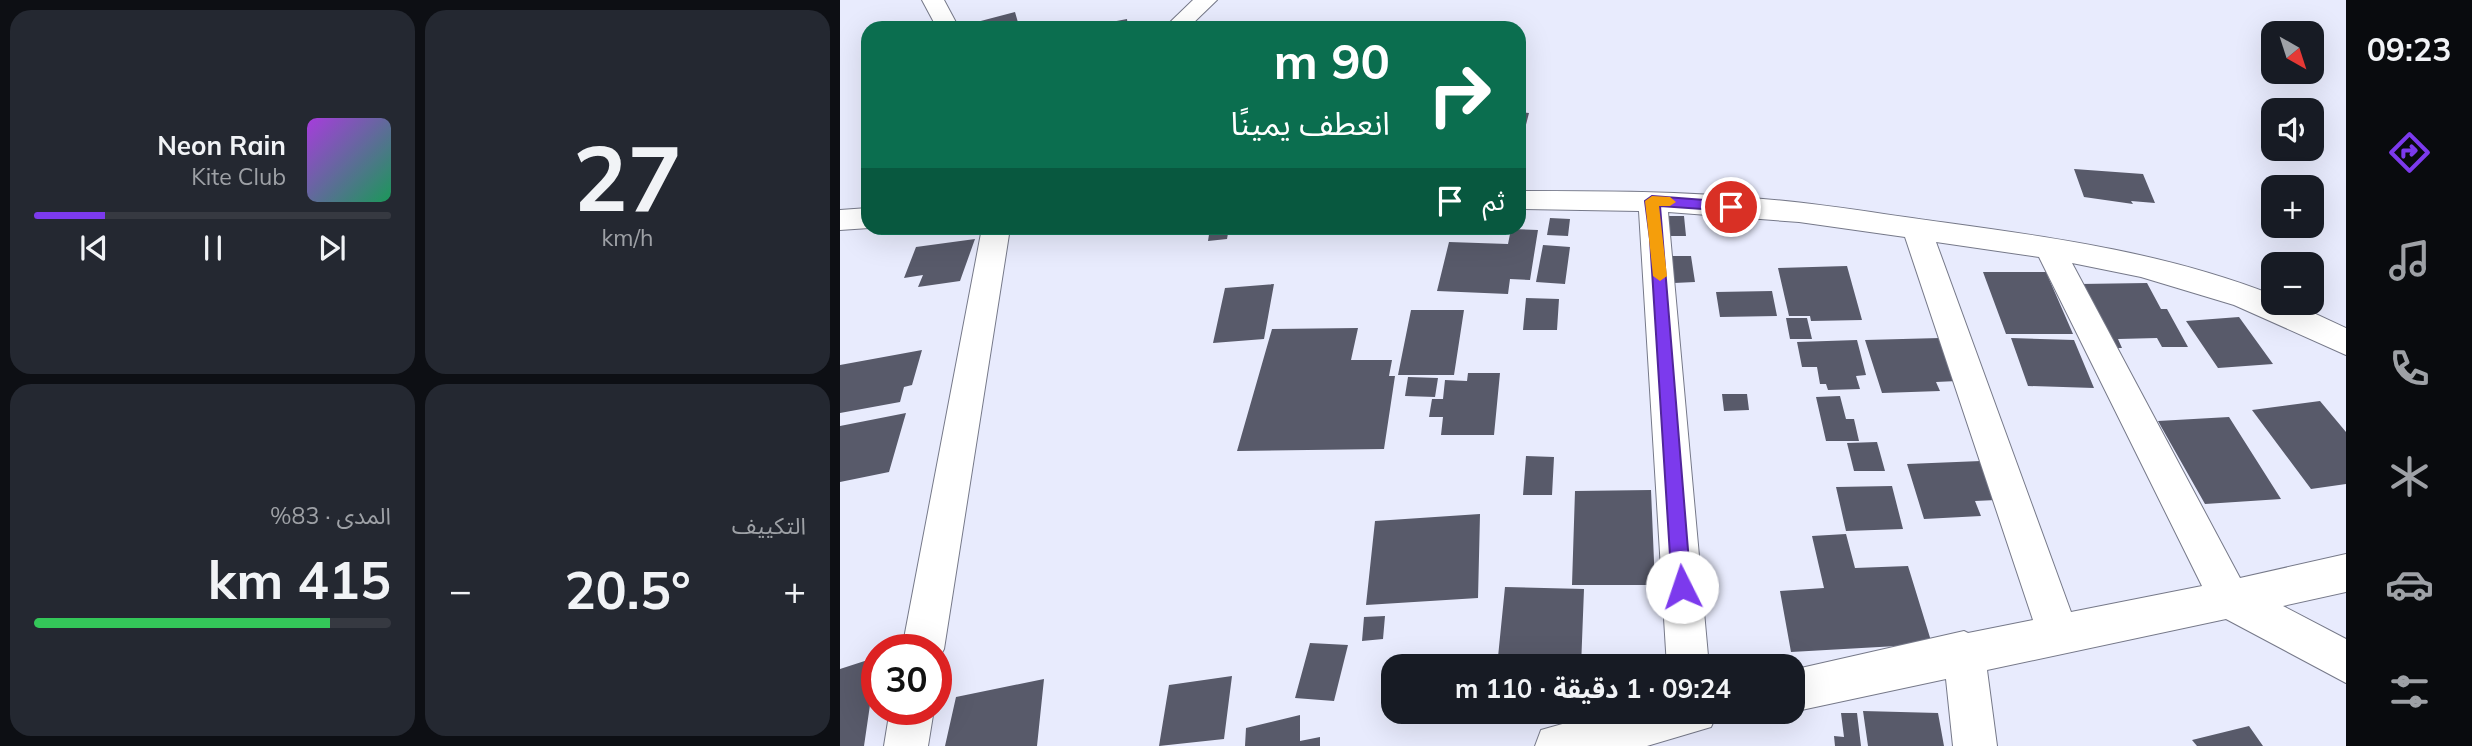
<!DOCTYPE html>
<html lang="ar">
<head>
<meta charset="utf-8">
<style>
	:root { --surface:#171b24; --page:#242831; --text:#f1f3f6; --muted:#9ea1a6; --line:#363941; --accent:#7c3aed }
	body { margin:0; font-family:Mulish,"Noto Sans Arabic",sans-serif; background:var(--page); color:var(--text); direction:rtl; height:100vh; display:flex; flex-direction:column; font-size:26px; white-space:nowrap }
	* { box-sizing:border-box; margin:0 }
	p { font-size:23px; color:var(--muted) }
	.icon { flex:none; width:38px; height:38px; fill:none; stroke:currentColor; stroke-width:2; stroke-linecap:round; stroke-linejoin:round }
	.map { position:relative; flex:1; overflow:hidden; direction:ltr }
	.sheet { display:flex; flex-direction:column; gap:10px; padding:10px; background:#0d0f14; width:840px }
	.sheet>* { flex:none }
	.banner { position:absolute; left:21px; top:21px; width:665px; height:214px; border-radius:21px; box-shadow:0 7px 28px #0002; direction:rtl; background:#0b6e4f; color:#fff; overflow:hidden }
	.needle { width:46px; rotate:141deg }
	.buttons { position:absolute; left:1421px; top:21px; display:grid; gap:14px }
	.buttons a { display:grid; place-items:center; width:63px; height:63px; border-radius:14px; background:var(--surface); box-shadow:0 7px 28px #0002; font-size:35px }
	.speed { position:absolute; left:21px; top:634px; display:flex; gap:14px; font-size:35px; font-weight:700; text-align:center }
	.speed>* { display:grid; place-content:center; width:91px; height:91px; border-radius:50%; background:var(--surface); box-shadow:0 7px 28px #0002; line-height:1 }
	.speed .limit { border:10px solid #d22; background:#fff; color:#111 }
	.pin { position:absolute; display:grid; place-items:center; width:60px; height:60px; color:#fff; margin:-30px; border:4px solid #fff; border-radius:50%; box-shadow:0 2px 7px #0007 }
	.me { position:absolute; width:77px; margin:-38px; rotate:356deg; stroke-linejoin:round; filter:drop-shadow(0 0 5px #0008) }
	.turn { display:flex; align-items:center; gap:24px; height:147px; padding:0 21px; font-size:32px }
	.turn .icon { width:91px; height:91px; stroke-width:2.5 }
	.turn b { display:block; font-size:49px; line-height:60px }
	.then { display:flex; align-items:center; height:66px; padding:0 21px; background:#0003; gap:14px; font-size:26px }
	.big { font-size:52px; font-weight:700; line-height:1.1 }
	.sheet .widget { flex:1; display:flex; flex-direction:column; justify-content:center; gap:10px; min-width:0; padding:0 24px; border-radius:21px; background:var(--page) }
	.sheet .dial { align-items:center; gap:0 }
	.dial b { font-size:91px; line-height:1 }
	.song { display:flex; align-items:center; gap:21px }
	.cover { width:84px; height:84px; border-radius:10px; background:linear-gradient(135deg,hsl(280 70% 55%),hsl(150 70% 35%)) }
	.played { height:7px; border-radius:4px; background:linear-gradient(90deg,var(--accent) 20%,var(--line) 20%) }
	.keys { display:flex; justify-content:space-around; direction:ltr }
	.heat { display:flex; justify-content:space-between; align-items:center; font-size:38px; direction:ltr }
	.charge { height:10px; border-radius:5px; background:linear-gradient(90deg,#34c759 83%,var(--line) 0) }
	.sheet .tiles { flex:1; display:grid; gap:10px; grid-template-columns:repeat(2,1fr) }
	.trip { position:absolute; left:541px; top:654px; width:424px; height:70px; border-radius:21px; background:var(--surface); box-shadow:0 7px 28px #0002; font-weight:700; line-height:70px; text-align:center; direction:rtl }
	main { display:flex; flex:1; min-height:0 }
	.dock { display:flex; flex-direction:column; width:126px; justify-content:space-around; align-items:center; background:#090b0e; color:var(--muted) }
	.dock .icon { width:49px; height:49px }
	.dock .active { color:var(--accent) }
	.dock b { font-size:32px; color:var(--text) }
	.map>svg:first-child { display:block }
	.building { fill:#585a6a }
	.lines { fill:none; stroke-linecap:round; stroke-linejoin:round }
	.minor-casing { stroke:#767989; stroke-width:2 }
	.minor { fill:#fff; fill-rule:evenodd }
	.route { fill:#7c3aed; stroke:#51269a; stroke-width:2 }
	.slow { fill:#f59e0b }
</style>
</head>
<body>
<main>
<nav class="dock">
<b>09:23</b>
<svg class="icon active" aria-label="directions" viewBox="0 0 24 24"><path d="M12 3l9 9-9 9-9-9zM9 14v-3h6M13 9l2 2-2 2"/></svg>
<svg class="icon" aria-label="music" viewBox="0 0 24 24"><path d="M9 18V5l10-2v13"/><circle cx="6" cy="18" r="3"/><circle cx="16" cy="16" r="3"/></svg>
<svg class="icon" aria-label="phone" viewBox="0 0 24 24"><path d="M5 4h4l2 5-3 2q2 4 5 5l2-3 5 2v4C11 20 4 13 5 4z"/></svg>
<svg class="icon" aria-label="climate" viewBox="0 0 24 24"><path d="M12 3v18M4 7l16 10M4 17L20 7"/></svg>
<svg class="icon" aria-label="car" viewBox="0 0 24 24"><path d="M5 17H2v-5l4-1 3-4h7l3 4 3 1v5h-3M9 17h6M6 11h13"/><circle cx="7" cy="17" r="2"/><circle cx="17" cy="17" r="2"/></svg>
<svg class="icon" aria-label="filters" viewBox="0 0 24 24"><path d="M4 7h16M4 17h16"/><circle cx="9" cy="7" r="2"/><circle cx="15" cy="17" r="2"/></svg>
</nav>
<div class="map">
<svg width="1506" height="746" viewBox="0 0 1506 746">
	<rect width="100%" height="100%" fill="#e8ebfd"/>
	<path class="building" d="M175 12 179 26 134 28 133 23Z
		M287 19 288 28H245V27Z
		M679 112 689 113 680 148H679Z
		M1234 169 1303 174 1315 203 1291 201 1293 204 1244 197Z
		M822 216H844L846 236H830Z
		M710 218 730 219 728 236 707 235Z
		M370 228H389L387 239 368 241Z
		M671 229 698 230 690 280 670 279 668 294 597 291 609 242 668 244Z
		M135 239 120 281 78 287 83 275 64 278 76 247Z
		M703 245 730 247 725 284 696 282Z
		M830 256H851L855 282 834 283Z
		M1007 266 1022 320 971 321 970 316H949L938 268Z
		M1143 272H1206L1233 334H1166Z
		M1307 283 1321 309H1327L1348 347H1322L1317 338 1278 339 1282 348H1265L1240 284Z
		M434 284 424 339 373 343 385 288Z
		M932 291 937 316 880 317 876 292Z
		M686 298 719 299 717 330H683Z
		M571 310H624L614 375H558Z
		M1399 317 1433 364 1378 368 1346 321Z
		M946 318H967L972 339H950Z
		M518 328 511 360H552L549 376H555L544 449 397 451 432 329Z
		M1100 338 1117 381 1096 382 1100 391 1042 393 1025 340Z
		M1171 338 1234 340 1254 388 1188 386Z
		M1017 340 1026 375 1016 376 1020 389 988 390 986 384H980L977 367H962L957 342Z
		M82 350 72 385 64 387 60 402 0 413V365Z
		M628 373H660L654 435H601L603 417H589L592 399H603L605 380 627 381Z
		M568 377 598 378 595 397 565 396Z
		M882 394H907L909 410 884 411Z
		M1000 396 1006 419H1014L1019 441H986L976 397Z
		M1480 401 1506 432V484L1471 489 1412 410Z
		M66 413 49 472 0 482V426Z
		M1389 417 1441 499 1365 504 1318 421Z
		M1037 442 1045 471H1014L1007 443Z
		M686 456 714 457 712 495H683Z
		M1141 461 1156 500 1135 501 1141 516 1084 519 1067 464Z
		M1052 486 1063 529 1006 531 996 487Z
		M811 490 815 585H732L735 491Z
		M640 514 638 598 526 605 535 521Z
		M1006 534 1015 568 1068 566 1092 644 951 652 940 591 984 588 972 536Z
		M665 587 744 589 741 667H657Z
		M545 616 543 639 522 641 524 617Z
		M470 643 508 645 494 701 455 698Z
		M37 657 24 746H0V669Z
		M392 676 384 739 319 746 329 685Z
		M204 679 197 746H105L116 697Z
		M1023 711 1098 713 1104 746H1028Z
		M664 712H734V721L663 719Z
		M1001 713H1017L1021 746H995L994 736 1004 737Z
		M460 715V741L480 737V746H405L406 728Z
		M1409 726 1423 746H1357L1352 740Z"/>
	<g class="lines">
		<defs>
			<path id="minor" d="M82 0H104L119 28H97Z
				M353 0H377L348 28H324Z
				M679 191C761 191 842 191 923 199 985 204 1046 215 1108 223 1218 238 1329 254 1433 295V303H1452L1506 328V355L1394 305 1301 277 1232 263 1400 578 1506 554V592L1443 606 1506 639V683L1386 619 1147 670 1157 746H1113L1106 679 952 712V670L1124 631 1128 633 1193 620 1065 237 959 222 828 212 869 667H827L799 211 679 209ZM1096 242 1199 257 1362 586 1231 612Z
				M28 208 29 228 0 230V210Z
				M142 228H170L104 649 96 664V649H62Z
				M50 709H94L88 746H44Z
				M765 712H878L871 727 807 746H695L701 730Z"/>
		</defs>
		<use href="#minor" class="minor-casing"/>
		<use href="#minor" class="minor"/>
	</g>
	<path class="route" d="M812 196 891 202 898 207 891 211 820 206 851 587 849 593 842 596 835 593 832 587 810 239 805 201Z"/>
	<path class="slow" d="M812 196 830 197 836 202 830 206H819L827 276 820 281 813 276 805 201Z"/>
</svg>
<div class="buttons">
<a><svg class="needle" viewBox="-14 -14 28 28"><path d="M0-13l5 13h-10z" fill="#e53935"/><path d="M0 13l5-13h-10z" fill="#9ea1a6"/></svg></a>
<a><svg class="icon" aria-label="sound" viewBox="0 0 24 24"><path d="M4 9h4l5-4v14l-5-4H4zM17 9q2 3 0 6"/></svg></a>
<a>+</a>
<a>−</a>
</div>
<div class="speed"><div class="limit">30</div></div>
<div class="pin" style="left:891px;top:207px;background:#d93025"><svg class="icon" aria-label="arrive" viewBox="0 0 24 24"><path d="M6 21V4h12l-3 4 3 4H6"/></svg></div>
<svg class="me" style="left:842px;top:587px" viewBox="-20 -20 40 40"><circle r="19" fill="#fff"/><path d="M0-13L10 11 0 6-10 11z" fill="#7c3aed"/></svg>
<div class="trip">09:24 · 1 دقيقة · 110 m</div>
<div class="banner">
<div class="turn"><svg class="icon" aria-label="right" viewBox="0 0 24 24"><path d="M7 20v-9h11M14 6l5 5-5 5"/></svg><div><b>90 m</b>انعطف يمينًا</div></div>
<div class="then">ثم<svg class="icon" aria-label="arrive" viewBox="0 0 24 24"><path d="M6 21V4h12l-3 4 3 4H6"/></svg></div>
</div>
</div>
<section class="sheet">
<div class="tiles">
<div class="widget dial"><b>27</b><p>km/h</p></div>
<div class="widget">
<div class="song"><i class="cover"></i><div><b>Neon Rain</b><p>Kite Club</p></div></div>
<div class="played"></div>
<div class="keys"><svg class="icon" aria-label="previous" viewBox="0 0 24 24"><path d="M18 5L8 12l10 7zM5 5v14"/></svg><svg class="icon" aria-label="pause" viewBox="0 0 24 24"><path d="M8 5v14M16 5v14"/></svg><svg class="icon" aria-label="next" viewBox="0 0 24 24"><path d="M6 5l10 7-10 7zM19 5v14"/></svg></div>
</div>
<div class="widget"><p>التكييف</p>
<div class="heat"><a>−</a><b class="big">20.5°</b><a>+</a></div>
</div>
<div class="widget"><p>المدى · 83%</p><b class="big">415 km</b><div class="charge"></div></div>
</div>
</section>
</main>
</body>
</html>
